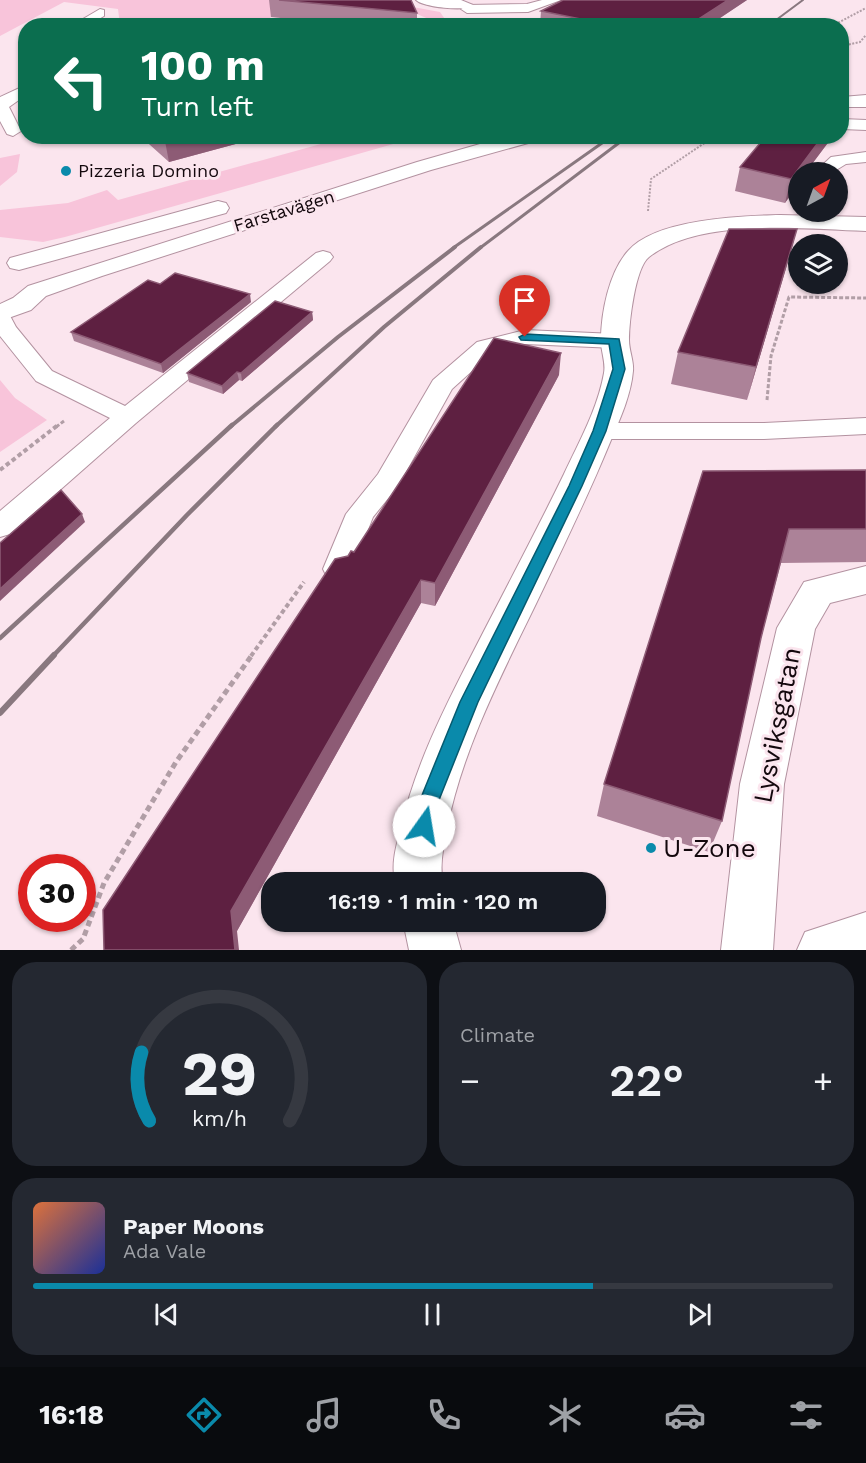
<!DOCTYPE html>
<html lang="en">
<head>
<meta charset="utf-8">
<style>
	:root { --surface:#171b24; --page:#242831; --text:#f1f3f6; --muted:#9ea1a6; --line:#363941; --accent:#0a8aab }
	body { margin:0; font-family:"Work Sans",sans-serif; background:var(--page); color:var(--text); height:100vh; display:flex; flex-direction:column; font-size:22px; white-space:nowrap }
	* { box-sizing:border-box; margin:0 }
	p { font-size:20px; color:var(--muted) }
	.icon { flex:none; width:33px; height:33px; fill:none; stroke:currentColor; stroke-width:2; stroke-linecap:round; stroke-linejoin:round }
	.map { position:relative; height:950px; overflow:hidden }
	.panel { display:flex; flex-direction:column; gap:12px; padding:12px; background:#0d0f14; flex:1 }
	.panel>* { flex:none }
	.top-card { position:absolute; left:18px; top:18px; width:831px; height:126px; border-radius:24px; box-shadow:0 2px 4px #0004; background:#0b6e4f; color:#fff; overflow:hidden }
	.needle { width:39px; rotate:41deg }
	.tools { position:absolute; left:788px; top:162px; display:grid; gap:12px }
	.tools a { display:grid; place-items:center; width:60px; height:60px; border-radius:50%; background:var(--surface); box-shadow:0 2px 4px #0004; font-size:30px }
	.speed { position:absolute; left:18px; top:854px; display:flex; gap:12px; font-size:30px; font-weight:700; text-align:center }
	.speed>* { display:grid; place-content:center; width:78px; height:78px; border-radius:50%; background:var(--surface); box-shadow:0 2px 4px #0004; line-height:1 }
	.speed .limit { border:9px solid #d22; background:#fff; color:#111 }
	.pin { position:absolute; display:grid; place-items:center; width:51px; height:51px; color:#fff; margin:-62px -26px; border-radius:50% 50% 50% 0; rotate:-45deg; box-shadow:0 0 6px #0007 }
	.pin .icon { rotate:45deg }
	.me { position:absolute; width:66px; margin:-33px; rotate:13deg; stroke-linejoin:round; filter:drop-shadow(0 0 4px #0008) }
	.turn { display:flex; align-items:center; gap:21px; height:126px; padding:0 24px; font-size:27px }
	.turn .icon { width:78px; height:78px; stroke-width:2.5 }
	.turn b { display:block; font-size:42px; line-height:51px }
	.big { font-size:45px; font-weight:600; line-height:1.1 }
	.panel .tile { flex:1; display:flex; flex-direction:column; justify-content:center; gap:9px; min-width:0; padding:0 21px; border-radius:24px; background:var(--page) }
	.panel .dial { align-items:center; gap:0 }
	.dial svg { height:156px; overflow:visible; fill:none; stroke:var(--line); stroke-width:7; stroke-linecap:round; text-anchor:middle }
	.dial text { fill:var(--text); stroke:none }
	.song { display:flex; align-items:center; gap:18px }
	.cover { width:72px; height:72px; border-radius:9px; background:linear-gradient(135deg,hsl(20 70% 55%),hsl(230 70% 35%)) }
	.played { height:6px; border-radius:3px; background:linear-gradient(90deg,var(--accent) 70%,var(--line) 70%) }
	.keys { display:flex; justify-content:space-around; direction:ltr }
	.heat { display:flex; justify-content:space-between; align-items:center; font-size:33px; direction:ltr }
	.panel .tiles { flex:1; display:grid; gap:12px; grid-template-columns:1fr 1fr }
	.tile:last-child { grid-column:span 2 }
	.trip { position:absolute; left:261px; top:872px; width:345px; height:60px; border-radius:24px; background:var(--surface); box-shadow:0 2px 4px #0004; font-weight:600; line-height:60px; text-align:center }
	.menu { display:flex; height:96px; justify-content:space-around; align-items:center; background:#090b0e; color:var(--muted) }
	.menu .icon { width:42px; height:42px }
	.menu .selected { color:var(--accent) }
	.menu b { font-size:27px; color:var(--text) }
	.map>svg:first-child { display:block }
	.green { fill:#f8c4da }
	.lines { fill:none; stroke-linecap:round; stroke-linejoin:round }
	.lane-casing { stroke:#b392a0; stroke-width:2 }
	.street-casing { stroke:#b392a0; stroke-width:2 }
	.secondary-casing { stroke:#b392a0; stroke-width:2 }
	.path-far3 { stroke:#b19ea6; stroke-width:2; stroke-dasharray:2 1.5; stroke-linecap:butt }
	.path-far2 { stroke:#b19ea6; stroke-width:3; stroke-dasharray:4 2; stroke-linecap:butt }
	.path-far1 { stroke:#b19ea6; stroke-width:4; stroke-dasharray:4.5 3; stroke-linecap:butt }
	.path { stroke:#b19ea6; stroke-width:5; stroke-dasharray:6 4; stroke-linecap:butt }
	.lane { fill:#fff; fill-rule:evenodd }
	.street { fill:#fff; fill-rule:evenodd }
	.secondary { fill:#fff; fill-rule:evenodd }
	.rail-far4 { stroke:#89787f; stroke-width:2 }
	.rail-far3 { stroke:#89787f; stroke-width:3 }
	.rail-far2 { stroke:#89787f; stroke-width:4 }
	.rail-far1 { stroke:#89787f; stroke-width:4.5 }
	.rail { stroke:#89787f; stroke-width:6 }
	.wall { fill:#ac8298 }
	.shaded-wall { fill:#8d5b75 }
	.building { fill:#5e2041; stroke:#8d5b75; stroke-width:1.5 }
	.route { fill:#0a8aab; stroke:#065a6f; stroke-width:1.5 }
	.poi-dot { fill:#0a8aab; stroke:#fbe5ee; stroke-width:2 }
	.labels { text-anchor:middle; stroke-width:6; stroke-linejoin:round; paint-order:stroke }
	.far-poi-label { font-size:18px; fill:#13080d; stroke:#fbe5ee; text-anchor:start }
	.far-street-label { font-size:18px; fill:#13080d; stroke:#fbe5ee }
	.near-street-label { font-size:26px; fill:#13080d; stroke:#fbe5ee }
	.near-poi-label { font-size:26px; fill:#13080d; stroke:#fbe5ee; text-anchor:start }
</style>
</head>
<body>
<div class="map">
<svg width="866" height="950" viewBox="0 0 866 950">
	<rect width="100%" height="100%" fill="#fbe5ee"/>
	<path class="green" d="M0 0H290L261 26 120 25 118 9 64 2 0 36Z
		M391 3 440 12 449 25H425L422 23 431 20Z
		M346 137H418L65 237 43 242 0 237V210L68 203 107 190 118 200Z
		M20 154 17 172 0 186V158Z
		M0 380 15 398 47 420 0 452Z"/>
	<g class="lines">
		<defs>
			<path id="lane" d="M542 0H561L528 12 467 13 461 9 467 5 527 4Z
				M100 9 104 10V16L87 26H71Z
				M26 85V95L9 107 21 131 13 136 7 134 0 121V97Z
				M842 119 866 120V130L842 129Z
				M866 152V162L846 164 833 172H815L831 157Z
				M323 251 330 253 333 257 330 261 136 423 10 534 0 537V511L110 418 36 381 0 336V310L8 312 16 327 52 371 125 406 316 253Z
				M525 330 615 334 623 336 626 341 623 346 615 348 525 344 493 352 452 389 398 486 373 517 349 577 338 580 327 577 323 569 346 514 378 474 433 380 477 342Z
				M866 418V434L764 439H600L591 437 587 431 591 425 600 423H764Z"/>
			<path id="street" d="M416 0H461L473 5C466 12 423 7 416 0Z
				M780 215 866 217V231C804 229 700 217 649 257 635 268 629 323 629 340 629 351 634 361 633 371 631 395 620 419 611 440 591 489 568 537 545 585 508 663 464 742 447 828 444 846 439 864 443 882H395C391 864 396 846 401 828 414 770 440 717 467 664 499 601 533 538 564 474 579 442 598 408 604 373 606 362 601 352 601 341 601 313 609 272 628 251 655 219 740 216 780 215Z
				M866 566V594L830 603 815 629 784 784 773 950H721L740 784 777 628 804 582Z
				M866 912V950H797L805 932Z
				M403 921H453L461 950H409Z"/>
			<path id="secondary" d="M866 95V107H842V97Z
				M508 136H542L539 140 431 170 102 276 46 296 31 310 0 321V304L13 298 28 286 417 162Z
				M218 201 226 203 229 208 226 213 19 270 10 268 7 263 10 258Z"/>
		</defs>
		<use href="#lane" class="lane-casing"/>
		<use href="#street" class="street-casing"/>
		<use href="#secondary" class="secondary-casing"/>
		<path class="path-far3" d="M832 26 866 8
			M842 46 860 42 866 35
			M63 136 96 141 134 136
			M564 139 573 136
			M648 211 651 179 706 142 707 136"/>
		<path class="path-far2" d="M767 400 771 356 789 297 866 298
			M56 427 64 421"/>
		<path class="path-far1" d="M0 470 58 425
			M251 656 304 582"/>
		<path class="path" d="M71 950 83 939 104 883 176 762 252 655"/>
		<use href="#lane" class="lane"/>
		<use href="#street" class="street"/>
		<use href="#secondary" class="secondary"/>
		<path class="rail-far4" d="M768 26 803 0"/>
		<path class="rail-far3" d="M453 248 612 136
			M480 248 628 136"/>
		<path class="rail-far2" d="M230 427 338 337 455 247
			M275 427 384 327 481 247"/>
		<path class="rail-far1" d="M0 638 232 425
			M53 656 187 515 277 425"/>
		<path class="rail" d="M0 713 54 655"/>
	</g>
	<path class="wall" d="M269 0H411L417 13V26H357L271 17Z
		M747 0 708 26 540 25 541 11Z
		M140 136H265L169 162Z
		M766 136H833L806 172H798V184L785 203 735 191 740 167Z
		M797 229 747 400 671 384 678 352Z
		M251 302 163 373 74 341 71 332Z
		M312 312 313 320 242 381 239 380 223 394 189 382 187 373Z
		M559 375 435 606 421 603 237 931 104 950 348 556 354 552Z
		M866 470V562L781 563 761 638 722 821 709 852 597 816 604 784 703 471Z"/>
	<path class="shaded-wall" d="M728 0H747L708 26H688Z
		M182 136H265L169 162 165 141Z
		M823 136H833L806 172H798V184L785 203 791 179Z
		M797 229 789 258 747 400 756 367Z
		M250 294 251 302 163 373 161 364Z
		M312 312 313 320 242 381 241 373Z
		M561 353 559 375 435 606V583Z
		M237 372 239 380 223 394 222 386Z
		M82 514 85 522 0 601V589Z
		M421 580V603L237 931 239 950H235L231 911Z"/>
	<path class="building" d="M279 0H411L417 13Z
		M563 0H728L688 26H615L541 11Z
		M160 136H182L165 141Z
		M766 136H823L791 179 740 167Z
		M729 229H797L756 367 678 352Z
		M175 273 250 294 161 364 71 332 148 280 160 284Z
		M275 301 312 312 241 373 237 372 222 386 187 373Z
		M494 338 561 353 435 583 421 580 231 911 235 950H104L103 910 335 559 348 556 351 551 354 552Z
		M866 470V529H789L761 638 722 821 604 784 703 471Z
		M61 490 82 514 0 589V543Z"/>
	<path class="route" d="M525 334 619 339 625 369 606 431 582 486 478 702 437 805 431 833 424 836 417 833 414 826 418 805 460 702 569 486 593 431 613 369 609 344 521 340 519 337Z"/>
	<g class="poi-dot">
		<circle cx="66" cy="171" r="6"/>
		<circle cx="651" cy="848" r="6"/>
	</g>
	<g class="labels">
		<g class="far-poi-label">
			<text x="78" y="177">Pizzeria Domino</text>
		</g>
		<g class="far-street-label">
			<text transform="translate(284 211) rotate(-17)" y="6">Farstavägen</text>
		</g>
		<g class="near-street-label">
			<text transform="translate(777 725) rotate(-79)" y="9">Lysviksgatan</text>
		</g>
		<g class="near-poi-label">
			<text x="663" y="857">U-Zone</text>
		</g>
	</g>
</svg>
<div class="tools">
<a><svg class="needle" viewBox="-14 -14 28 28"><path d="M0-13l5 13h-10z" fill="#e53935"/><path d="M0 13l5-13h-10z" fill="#9ea1a6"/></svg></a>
<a><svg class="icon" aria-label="layers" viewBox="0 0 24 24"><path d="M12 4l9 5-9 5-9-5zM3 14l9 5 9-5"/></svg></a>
</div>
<div class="speed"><div class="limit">30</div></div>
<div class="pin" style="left:525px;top:337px;background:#d93025"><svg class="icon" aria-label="arrive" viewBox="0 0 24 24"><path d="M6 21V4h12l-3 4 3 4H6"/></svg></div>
<svg class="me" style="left:424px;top:826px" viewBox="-20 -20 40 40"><circle r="19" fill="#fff"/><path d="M0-13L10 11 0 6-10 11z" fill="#0a8aab"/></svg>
<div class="trip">16:19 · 1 min · 120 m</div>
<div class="top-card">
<div class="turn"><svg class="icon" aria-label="left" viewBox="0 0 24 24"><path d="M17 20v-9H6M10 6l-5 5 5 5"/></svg><div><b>100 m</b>Turn left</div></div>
</div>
</div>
<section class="panel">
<div class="tiles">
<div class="tile dial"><svg viewBox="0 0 100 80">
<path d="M14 69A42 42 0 1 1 86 69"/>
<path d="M14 69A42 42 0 0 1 10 34" stroke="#0a8aab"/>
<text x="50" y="56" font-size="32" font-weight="700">29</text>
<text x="50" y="72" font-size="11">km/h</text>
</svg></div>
<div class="tile"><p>Climate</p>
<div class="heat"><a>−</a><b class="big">22°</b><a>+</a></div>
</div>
<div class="tile">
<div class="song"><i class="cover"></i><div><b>Paper Moons</b><p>Ada Vale</p></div></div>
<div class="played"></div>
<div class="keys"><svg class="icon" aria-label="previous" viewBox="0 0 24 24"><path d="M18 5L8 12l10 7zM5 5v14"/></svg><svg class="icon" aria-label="pause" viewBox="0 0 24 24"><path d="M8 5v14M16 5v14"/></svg><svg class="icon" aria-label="next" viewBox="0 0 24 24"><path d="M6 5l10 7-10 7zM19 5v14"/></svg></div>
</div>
</div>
</section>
<nav class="menu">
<b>16:18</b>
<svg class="icon selected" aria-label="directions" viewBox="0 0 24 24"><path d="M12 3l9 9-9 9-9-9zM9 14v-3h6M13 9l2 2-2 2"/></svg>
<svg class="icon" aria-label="music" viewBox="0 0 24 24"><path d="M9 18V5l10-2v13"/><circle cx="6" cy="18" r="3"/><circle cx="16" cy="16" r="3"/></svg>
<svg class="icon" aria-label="phone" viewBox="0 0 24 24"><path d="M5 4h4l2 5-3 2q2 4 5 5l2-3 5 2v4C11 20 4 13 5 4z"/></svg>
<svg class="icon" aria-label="climate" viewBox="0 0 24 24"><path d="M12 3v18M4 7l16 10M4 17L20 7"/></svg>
<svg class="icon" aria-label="car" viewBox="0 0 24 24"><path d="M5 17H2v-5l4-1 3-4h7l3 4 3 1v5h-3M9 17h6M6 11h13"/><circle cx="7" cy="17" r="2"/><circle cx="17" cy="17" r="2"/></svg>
<svg class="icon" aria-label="filters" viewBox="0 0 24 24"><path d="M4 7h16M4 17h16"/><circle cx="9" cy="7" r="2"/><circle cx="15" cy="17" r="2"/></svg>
</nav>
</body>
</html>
